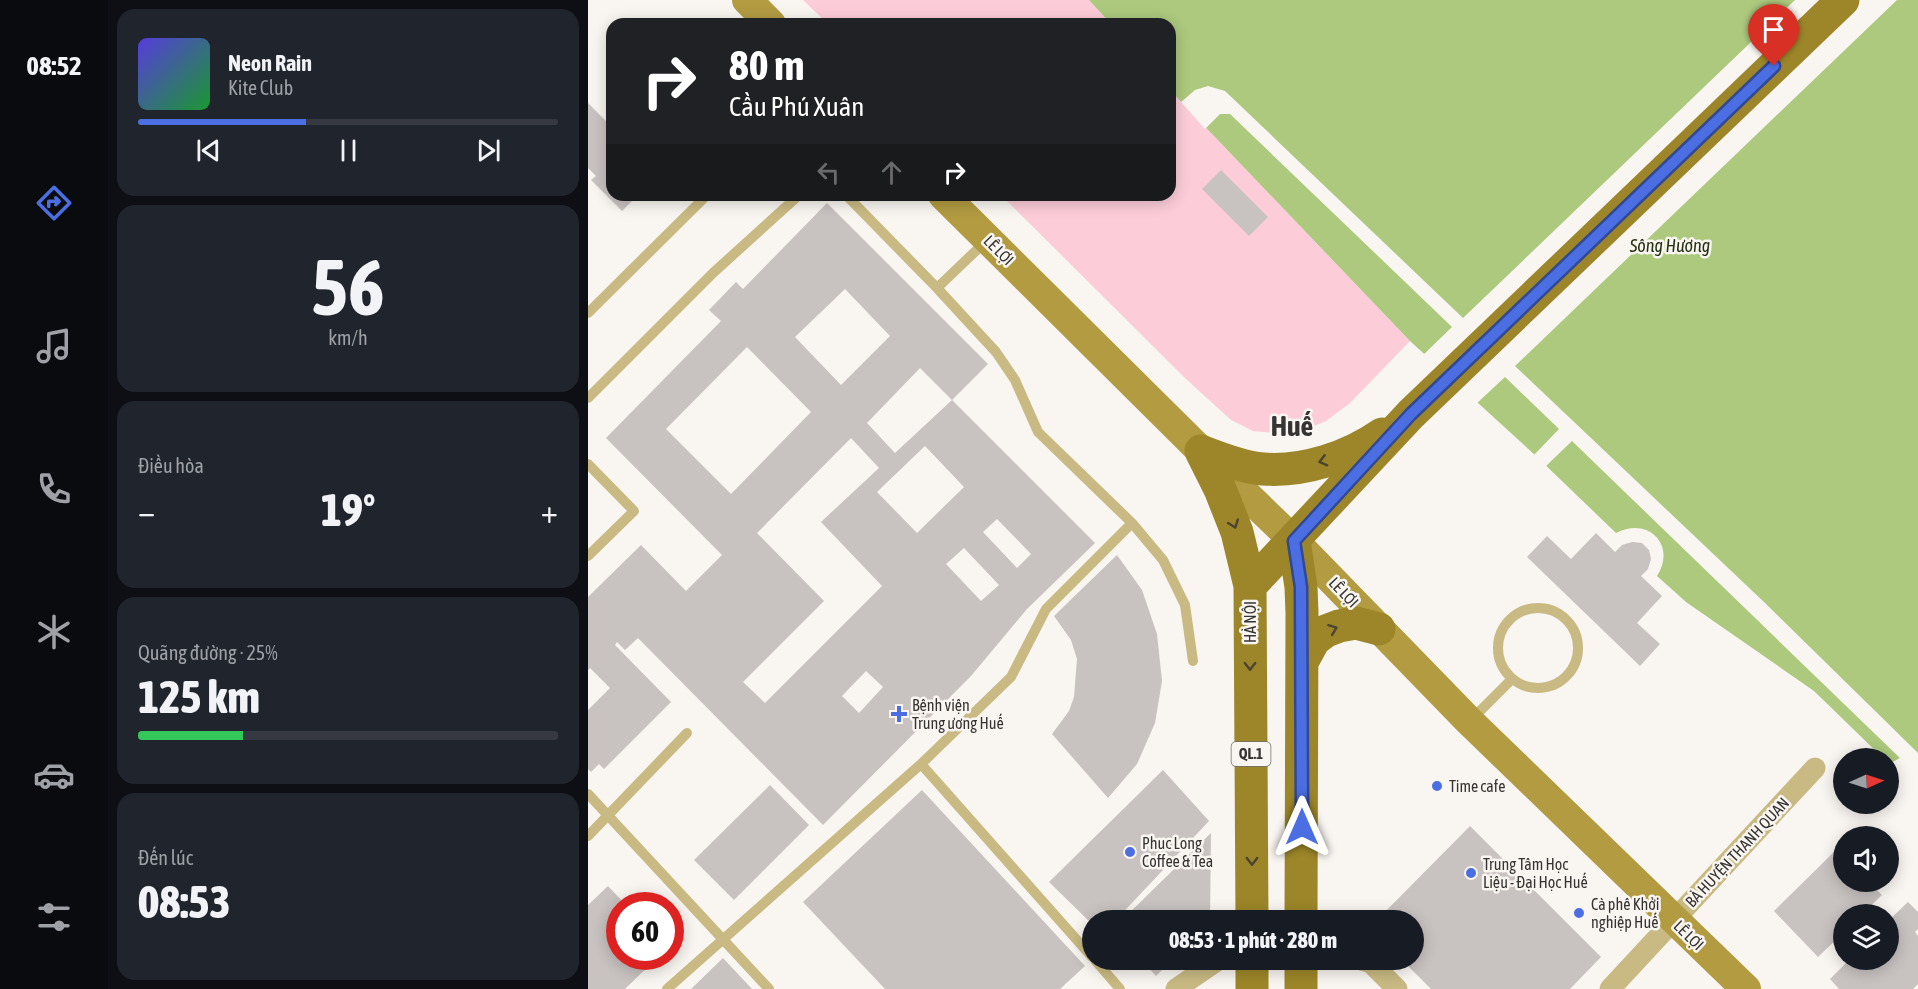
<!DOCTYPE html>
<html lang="vi">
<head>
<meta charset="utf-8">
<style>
	:root { --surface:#171b24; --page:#20242c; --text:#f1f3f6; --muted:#9ea1a6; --line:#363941; --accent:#4b6fe3 }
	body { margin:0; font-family:"Asap Condensed",sans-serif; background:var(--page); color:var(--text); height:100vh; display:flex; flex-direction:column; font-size:22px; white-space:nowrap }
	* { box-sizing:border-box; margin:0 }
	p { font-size:20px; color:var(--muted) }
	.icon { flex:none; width:33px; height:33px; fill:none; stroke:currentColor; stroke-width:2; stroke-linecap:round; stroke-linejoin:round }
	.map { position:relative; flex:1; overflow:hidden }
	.side { display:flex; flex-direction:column; gap:9px; padding:9px; background:#0d0f14; width:480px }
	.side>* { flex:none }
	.guide { position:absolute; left:18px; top:18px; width:570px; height:183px; border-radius:18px; box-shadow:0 3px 15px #0003; background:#202124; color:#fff; overflow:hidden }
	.needle { width:39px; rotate:87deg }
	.fabs { position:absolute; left:1245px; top:748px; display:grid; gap:12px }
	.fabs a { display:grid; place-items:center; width:66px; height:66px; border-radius:50%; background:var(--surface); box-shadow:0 3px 15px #0003; font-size:30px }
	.speed { position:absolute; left:18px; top:892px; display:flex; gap:12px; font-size:30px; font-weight:700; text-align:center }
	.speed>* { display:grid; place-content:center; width:78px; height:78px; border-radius:50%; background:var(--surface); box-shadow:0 3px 15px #0003; line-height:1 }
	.speed .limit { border:9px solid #d22; background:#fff; color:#111 }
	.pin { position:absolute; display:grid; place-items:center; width:51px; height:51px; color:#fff; margin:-62px -26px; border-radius:50% 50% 50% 0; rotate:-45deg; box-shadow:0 0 6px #0007 }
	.pin .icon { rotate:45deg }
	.me { position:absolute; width:66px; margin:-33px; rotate:0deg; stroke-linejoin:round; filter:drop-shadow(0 0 4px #0008) }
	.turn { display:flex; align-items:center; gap:21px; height:126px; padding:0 24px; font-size:27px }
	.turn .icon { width:78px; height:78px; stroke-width:2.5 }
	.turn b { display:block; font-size:42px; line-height:51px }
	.lanes { display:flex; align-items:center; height:57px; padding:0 24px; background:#0003; justify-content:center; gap:30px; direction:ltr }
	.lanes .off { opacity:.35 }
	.big { font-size:45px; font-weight:800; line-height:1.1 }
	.side .card { flex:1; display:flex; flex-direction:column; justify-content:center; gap:9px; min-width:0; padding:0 21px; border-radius:18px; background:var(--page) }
	.side .dial { align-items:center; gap:0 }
	.dial b { font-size:78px; line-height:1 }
	.song { display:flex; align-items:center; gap:18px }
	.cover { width:72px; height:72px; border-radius:9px; background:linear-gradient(135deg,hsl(250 70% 55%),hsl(130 70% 35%)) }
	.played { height:6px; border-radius:3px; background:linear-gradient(90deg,var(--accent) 40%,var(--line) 40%) }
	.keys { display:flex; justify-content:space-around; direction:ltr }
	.heat { display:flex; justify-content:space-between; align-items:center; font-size:33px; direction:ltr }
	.charge { height:9px; border-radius:4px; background:linear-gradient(90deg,#34c759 25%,var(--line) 0) }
	.trip { position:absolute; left:494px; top:910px; width:342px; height:60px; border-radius:30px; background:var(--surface); box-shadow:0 3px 15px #0003; font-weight:800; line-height:60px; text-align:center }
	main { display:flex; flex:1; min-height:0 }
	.tabs { display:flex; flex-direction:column; width:108px; justify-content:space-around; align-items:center; background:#090b0e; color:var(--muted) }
	.tabs .icon { width:42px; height:42px }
	.tabs .on { color:var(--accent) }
	.tabs b { font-size:27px; color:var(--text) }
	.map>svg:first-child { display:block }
	.green { fill:#fccdd9 }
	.water { fill:#acc97d }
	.pier { fill:#f9f5f1 }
	.building { fill:#c8c2c1; fill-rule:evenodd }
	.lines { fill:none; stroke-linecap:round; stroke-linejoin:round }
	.lane { stroke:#c9ba83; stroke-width:10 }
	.street { stroke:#c9ba83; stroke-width:21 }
	.secondary { stroke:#b29b41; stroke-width:30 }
	.primary { stroke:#9d8629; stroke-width:33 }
	.oneway { stroke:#4b4431 }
	.route-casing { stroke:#314894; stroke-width:15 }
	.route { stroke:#4b6fe3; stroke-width:10 }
	.poi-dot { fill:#4b6fe3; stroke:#f9f5f1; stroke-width:2 }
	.labels { text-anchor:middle; stroke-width:5; stroke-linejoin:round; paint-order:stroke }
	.shield { fill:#f9f5f1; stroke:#706e6c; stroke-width:1.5 }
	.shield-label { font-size:15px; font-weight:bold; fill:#363433 }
	.street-label { font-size:16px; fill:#363433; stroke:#f9f5f1 }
	.poi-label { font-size:16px; fill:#363433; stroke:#f9f5f1; text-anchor:start }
	.water-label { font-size:18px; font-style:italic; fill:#243010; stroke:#f9f5f1 }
	.town-label { font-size:28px; font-weight:bold; fill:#363433; stroke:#f9f5f1 }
</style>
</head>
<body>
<main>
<nav class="tabs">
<b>08:52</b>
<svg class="icon on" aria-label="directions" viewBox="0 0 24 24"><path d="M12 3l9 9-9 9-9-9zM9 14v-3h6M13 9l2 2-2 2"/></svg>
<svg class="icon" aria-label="music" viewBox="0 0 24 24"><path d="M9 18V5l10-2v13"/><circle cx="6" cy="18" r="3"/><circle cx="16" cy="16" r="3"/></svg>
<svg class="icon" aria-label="phone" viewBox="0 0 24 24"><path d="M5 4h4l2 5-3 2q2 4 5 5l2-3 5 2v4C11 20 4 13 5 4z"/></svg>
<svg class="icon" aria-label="climate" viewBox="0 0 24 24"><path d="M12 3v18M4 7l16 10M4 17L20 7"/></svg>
<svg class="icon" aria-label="car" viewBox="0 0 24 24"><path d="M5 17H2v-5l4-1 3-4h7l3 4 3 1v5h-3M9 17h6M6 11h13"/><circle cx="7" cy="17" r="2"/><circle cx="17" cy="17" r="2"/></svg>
<svg class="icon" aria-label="filters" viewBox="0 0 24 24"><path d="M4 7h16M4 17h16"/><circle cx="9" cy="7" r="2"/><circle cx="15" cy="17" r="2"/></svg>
</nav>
<section class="side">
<div class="card">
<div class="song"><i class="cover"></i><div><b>Neon Rain</b><p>Kite Club</p></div></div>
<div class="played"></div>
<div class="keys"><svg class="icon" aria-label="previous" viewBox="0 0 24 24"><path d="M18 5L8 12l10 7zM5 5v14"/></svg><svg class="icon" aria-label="pause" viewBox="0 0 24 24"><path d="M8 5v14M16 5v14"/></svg><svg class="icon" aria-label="next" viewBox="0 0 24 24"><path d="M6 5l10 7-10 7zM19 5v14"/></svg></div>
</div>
<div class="card dial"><b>56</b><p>km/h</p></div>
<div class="card"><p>Điều hòa</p>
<div class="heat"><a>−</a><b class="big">19°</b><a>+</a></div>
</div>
<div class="card"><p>Quãng đường · 25%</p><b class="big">125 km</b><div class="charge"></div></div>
<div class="card"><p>Đến lúc</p><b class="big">08:53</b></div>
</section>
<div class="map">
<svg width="1330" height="989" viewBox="0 0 1330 989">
	<rect width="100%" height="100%" fill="#f9f5f1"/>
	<path class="green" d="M215 0H501L523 24H240Z
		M582 90 822 341 762 403 738 421 717 430 697 434 665 431 643 420 598 379 413 195H582Z"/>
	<path class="water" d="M501 0H1330V767L1317 755 1301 764 1300 759H1296L1226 691 1098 602 1069 576C1089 545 1060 516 1028 533L948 456 822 341 582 90V24H523Z"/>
	<path class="pier" d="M1207 0H1309L927 366 1176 602 1330 753V770L1317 758 1314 760 984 441 956 468 944 457 971 429 917 377 887 405 834 356 864 327 642 114H632L617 129 593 102 607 90 620 86 637 91 875 318Z"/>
	<path class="building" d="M0 103 24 127V195H50L34 211 3 180 8 176 0 168Z
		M633 170 680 217 661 236 614 189Z
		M239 203 400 364 364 400 332 368 279 423 307 453 364 400 507 543 439 609 383 676 235 825 50 638 37 650 29 642 27 645 83 702 16 769 11 764 3 772 0 769V710L22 688 2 668 0 670V597L53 545 98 591 134 555 18 438 133 321 121 310 148 282 155 289ZM257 289 302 336 253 385 207 337ZM159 347 223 412 143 494 78 429ZM263 438 291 468 233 522 294 586 177 703 155 682 236 601 169 533ZM337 446 376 487 329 533 289 492ZM409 519 443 554 429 568 395 532ZM376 548 411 585 393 601 358 564ZM278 671 295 687 271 713 254 696Z
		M1008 533 1027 552 1034 545 1044 542 1054 543 1061 550 1063 559 1060 569 1053 576 1074 596 1049 623 1072 644 1052 666 939 557 959 536 983 559Z
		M529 555 554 590 569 634 574 681 567 723 549 764 520 798 464 734 481 711 486 697 489 659 483 640 466 616Z
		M575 770 621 821 527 921H504V924L461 882Z
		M182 785 221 825 146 900 106 860Z
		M334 790 497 966 472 989H297L215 902Z
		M882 826 1013 957 982 989H843L814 960H825V921H788Z
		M623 833 622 921H533Z
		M1249 849 1256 855V882H1281L1294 895 1273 915H1256V932L1230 957 1186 911Z
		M20 886 39 906H32V957H70L37 989H0V905Z
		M1320 902 1330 912V929L1327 932 1330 936V984L1325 989H1251L1242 979 1261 960H1300V921Z
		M135 958 164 989H103Z
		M553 960H584L568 976Z"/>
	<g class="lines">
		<path class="lane" d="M258 195 349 288 408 352 427 380 450 432 544 523 575 560 597 605 605 661
			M349 288 397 242
			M0 313 119 195
			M0 398 125 273 211 195
			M0 464 46 511 0 556
			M910 648a40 40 0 1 1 80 0a40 40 0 1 1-80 0Z
			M882 721 924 679
			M333 764 504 957
			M0 794 181 989
			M0 836 99 733
			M507 960 532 989
			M79 989 333 764 423 677 458 609 544 523"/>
		<path class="street" d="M773 960 783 963 809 989
			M588 989 630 960
			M1022 989 1227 768"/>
		<path class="secondary" d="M159 0 183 24
			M355 195 613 451 706 541 881 721 1158 989"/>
		<path class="primary" d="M613 451 632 489 649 532 662 586 664 921
			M613 451C633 459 654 467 675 469 716 472 761 457 794 434
			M706 541 713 587 714 613 713 921
			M662 586 823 414 1255 0
			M714 662 726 640 738 631 751 626 768 623 791 629
			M664 989V960
			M713 989V960"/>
	</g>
	<defs><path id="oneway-chevron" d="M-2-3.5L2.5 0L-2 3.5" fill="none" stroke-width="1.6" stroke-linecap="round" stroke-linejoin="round" transform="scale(1.5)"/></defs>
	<g class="oneway">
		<use href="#oneway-chevron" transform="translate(735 461) rotate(166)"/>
		<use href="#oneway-chevron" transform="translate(646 524) rotate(70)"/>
		<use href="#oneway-chevron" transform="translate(745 629) rotate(-21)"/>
		<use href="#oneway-chevron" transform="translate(662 666) rotate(90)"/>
		<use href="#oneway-chevron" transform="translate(664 861) rotate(90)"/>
	</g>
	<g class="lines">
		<defs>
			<path id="route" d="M714 827 713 587 706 541 823 414 1186 66"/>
		</defs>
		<use href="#route" class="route-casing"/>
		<use href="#route" class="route"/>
	</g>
	<g class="poi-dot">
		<path d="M308 705h6v6h6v6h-6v6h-6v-6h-6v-6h6z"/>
		<circle cx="849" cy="786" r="6"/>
		<circle cx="542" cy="852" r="6"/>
		<circle cx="883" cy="873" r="6"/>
		<circle cx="991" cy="913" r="6"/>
	</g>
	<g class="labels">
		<rect class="shield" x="643.5" y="742" width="39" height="24" rx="4.5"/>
		<g class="shield-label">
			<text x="663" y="759">QL.1</text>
		</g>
		<g class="street-label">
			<text transform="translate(411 250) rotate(45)" y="6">LÊ LỢI</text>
			<text transform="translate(756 592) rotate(46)" y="6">LÊ LỢI</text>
			<text transform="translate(662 622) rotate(-90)" y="6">HÀ NỘI</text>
			<text transform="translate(1149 852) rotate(-47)" y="6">BÀ HUYỆN THANH QUAN</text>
			<text transform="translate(1101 935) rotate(44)" y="6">LÊ LỢI</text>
		</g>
		<g class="poi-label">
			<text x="324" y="711">Bệnh viện<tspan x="324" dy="18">Trung ương Huế</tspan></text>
			<text x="861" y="792">Time cafe</text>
			<text x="554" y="849">Phuc Long<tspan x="554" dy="18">Coffee &amp; Tea</tspan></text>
			<text x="895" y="870">Trung Tâm Học<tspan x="895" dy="18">Liệu - Đại Học Huế</tspan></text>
			<text x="1003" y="910">Cà phê Khởi<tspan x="1003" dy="18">nghiệp Huế</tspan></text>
		</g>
		<g class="water-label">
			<text x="1082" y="252">Sông Hương</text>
		</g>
		<g class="town-label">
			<text x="704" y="436">Huế</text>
		</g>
	</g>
</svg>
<div class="fabs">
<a><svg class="needle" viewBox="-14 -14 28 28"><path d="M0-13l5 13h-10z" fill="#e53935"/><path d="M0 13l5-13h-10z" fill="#9ea1a6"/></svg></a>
<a><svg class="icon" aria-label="sound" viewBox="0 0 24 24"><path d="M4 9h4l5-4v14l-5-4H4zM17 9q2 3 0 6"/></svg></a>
<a><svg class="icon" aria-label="layers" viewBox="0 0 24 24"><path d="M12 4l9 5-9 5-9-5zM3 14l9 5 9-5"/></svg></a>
</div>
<div class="speed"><div class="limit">60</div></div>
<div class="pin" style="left:1186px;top:66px;background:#d93025"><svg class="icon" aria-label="arrive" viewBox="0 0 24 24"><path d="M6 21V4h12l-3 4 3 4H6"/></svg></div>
<svg class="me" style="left:714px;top:827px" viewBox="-20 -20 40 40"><path d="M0-17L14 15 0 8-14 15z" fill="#4b6fe3" stroke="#fff" stroke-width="4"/></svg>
<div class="trip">08:53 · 1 phút · 280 m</div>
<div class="guide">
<div class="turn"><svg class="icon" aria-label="right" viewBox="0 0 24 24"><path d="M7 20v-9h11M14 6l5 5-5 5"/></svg><div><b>80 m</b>Cầu Phú Xuân</div></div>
<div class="lanes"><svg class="icon off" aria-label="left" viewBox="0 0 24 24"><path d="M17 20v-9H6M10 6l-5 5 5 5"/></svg><svg class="icon off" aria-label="ahead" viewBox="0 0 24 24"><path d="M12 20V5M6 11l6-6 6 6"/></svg><svg class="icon" aria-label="right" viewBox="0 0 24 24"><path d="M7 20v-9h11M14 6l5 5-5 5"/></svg></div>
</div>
</div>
</main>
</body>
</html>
